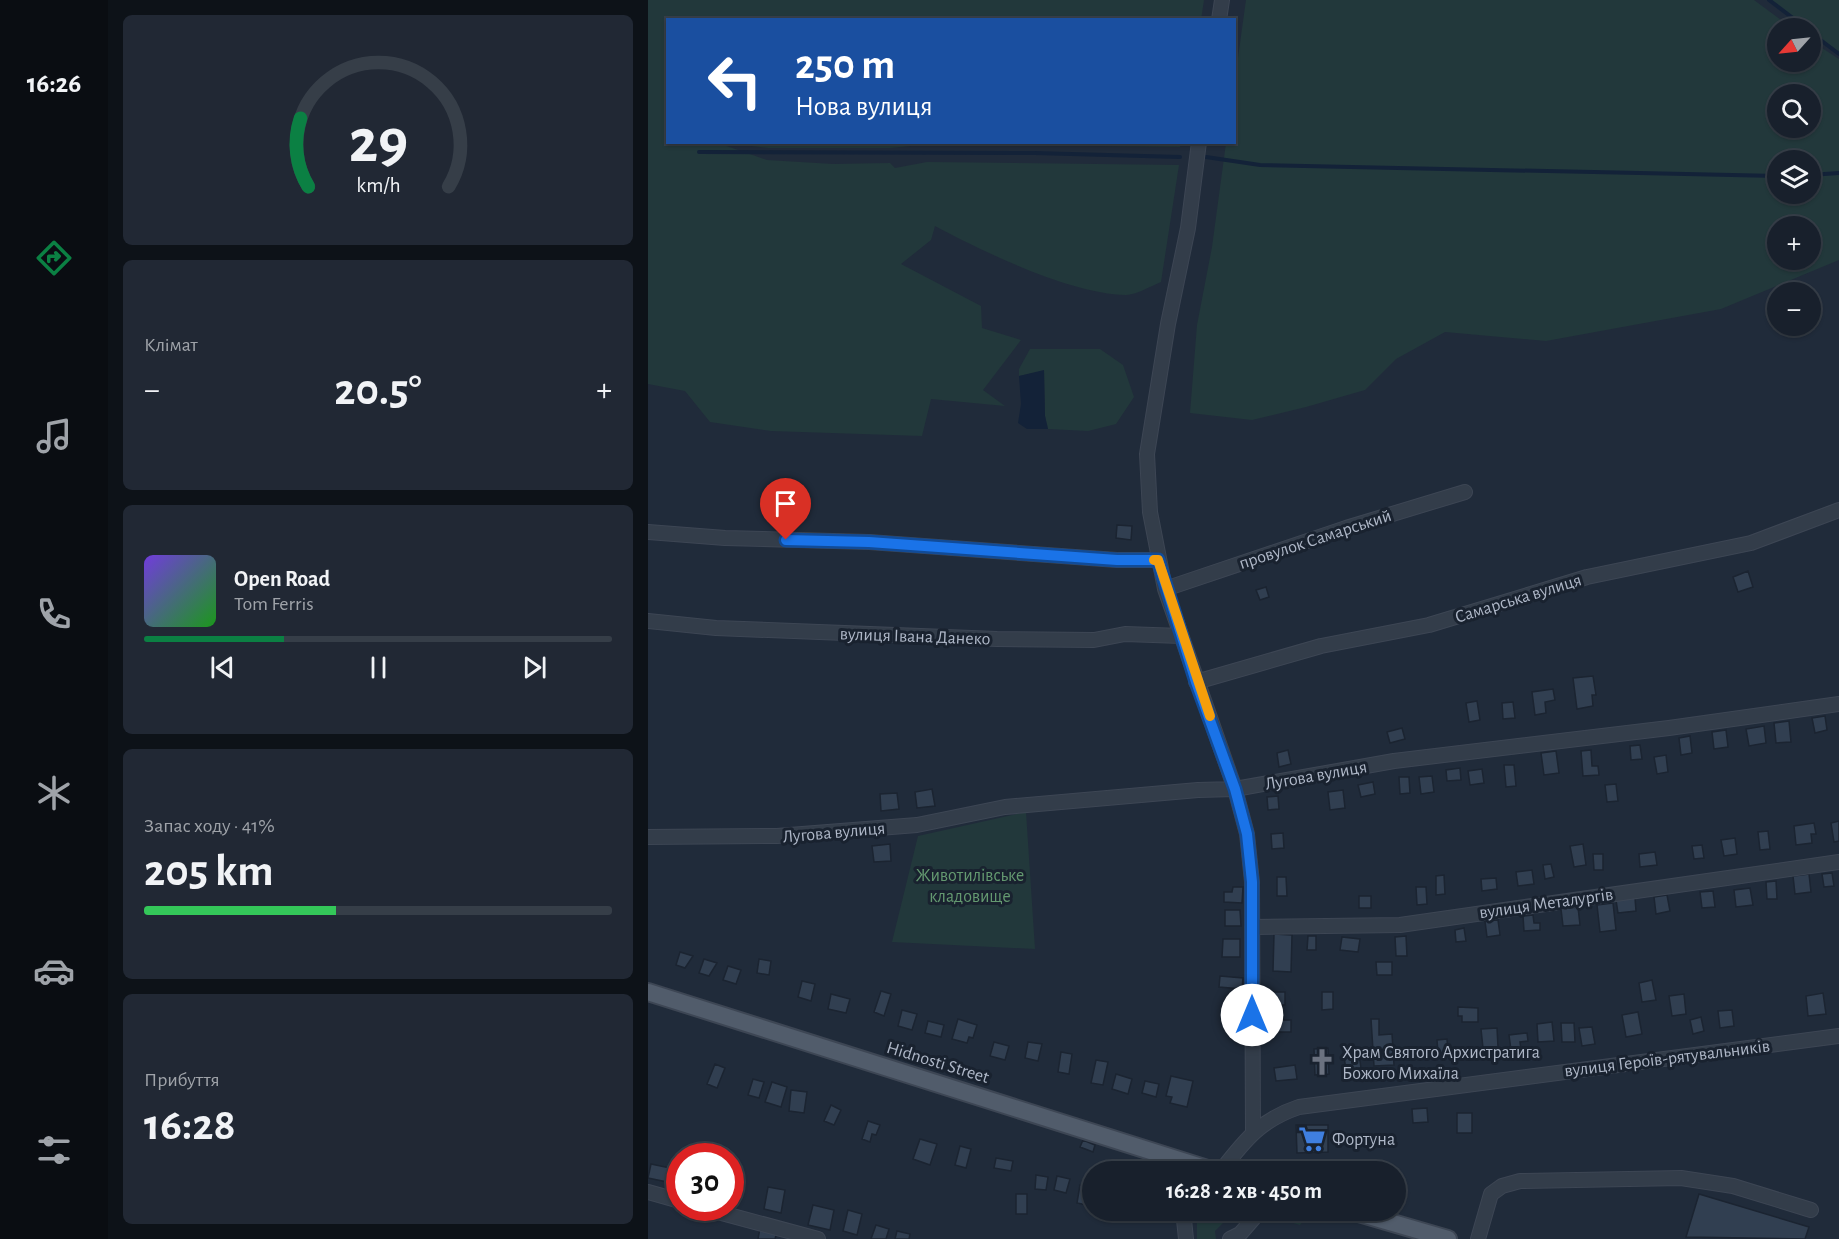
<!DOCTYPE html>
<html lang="uk">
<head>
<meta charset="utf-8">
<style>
	:root { --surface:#18202c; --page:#212834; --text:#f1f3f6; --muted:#9fa3a9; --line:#363e48; --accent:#0b8043 }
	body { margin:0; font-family:"Alegreya Sans",sans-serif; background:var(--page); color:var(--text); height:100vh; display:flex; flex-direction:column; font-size:22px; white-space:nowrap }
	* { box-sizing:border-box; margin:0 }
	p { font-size:20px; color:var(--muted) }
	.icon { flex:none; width:33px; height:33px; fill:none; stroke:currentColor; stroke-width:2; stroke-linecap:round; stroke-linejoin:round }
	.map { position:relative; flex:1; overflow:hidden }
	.details { display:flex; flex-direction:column; gap:15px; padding:15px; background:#0d1218; width:540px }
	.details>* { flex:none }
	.banner { position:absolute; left:18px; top:18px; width:570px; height:126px; border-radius:0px; box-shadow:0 2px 4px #0004,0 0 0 2px var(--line); background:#1a4fa0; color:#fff; overflow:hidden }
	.needle { width:39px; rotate:243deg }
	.controls { position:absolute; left:1119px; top:18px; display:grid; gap:12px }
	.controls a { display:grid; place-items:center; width:54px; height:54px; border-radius:50%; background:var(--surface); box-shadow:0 2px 4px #0004,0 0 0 2px var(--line); font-size:30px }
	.speed { position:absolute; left:18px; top:1143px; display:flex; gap:12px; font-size:30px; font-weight:700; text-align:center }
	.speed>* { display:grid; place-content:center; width:78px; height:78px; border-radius:50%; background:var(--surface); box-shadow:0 2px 4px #0004,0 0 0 2px var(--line); line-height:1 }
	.speed .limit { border:9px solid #d22; background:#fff; color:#111 }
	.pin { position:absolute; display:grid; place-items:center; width:51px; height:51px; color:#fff; margin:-62px -26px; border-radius:50% 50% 50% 0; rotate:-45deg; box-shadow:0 0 6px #0007 }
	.pin .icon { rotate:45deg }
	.me { position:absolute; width:66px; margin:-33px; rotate:0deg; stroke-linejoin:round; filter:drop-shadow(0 0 4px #0008) }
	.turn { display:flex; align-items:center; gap:21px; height:126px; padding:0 30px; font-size:27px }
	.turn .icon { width:78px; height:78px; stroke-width:2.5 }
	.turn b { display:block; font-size:42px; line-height:51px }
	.big { font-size:45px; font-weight:700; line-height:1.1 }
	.details .widget { flex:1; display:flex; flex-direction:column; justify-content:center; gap:9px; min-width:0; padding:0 21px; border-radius:9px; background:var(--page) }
	.details .dial { align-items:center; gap:0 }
	.dial svg { height:156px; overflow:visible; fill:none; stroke:var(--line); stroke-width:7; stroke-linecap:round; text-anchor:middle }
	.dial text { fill:var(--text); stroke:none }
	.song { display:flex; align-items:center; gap:18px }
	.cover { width:72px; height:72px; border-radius:9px; background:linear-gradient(135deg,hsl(260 70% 55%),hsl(120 70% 35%)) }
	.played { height:6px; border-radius:3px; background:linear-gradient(90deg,var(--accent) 30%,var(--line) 30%) }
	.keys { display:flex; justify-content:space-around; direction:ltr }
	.heat { display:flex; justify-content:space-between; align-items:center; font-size:33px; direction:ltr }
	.charge { height:9px; border-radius:4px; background:linear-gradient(90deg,#34c759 41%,var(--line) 0) }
	.trip { position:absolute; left:434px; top:1161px; width:324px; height:60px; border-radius:30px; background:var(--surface); box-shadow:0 2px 4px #0004,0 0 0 2px var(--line); font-weight:700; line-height:60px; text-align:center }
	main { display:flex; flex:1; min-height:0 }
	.dock { display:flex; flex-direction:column; width:108px; justify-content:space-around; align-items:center; background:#0a0d12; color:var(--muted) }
	.dock .icon { width:42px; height:42px }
	.dock .current { color:var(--accent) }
	.dock b { font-size:27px; color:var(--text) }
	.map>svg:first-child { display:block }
	.green { fill:#22383b; fill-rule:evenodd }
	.water { fill:#132238 }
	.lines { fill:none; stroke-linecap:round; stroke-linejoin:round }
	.stream { stroke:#132238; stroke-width:4 }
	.building { fill:#313f51; stroke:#1b2431; stroke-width:1.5 }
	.minor-casing { stroke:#3d4654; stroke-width:16 }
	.major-casing { stroke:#3d4654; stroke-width:20 }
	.minor { stroke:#333d4a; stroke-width:14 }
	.major { stroke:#515c6b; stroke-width:16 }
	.route-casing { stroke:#114b97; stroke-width:15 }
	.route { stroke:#1a73e8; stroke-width:10 }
	.slow { stroke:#f59e0b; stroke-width:10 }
	.labels { text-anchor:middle; stroke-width:6; stroke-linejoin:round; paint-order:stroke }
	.street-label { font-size:18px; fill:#aeb7c7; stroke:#19222f }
	.park-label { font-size:18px; fill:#649970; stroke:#19222f }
	.poi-label { font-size:18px; fill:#aeb7c7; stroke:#19222f; text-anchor:start }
</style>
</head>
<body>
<main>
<nav class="dock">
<b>16:26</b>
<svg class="icon current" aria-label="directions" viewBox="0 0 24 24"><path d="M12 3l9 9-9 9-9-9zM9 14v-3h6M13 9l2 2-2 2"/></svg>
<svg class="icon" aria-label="music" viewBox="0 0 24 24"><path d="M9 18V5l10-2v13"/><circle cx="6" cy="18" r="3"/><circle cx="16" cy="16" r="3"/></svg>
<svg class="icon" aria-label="phone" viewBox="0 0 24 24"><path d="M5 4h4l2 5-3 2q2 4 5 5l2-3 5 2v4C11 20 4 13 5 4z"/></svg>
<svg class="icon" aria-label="climate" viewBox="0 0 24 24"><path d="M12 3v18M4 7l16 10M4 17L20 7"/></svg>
<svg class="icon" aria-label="car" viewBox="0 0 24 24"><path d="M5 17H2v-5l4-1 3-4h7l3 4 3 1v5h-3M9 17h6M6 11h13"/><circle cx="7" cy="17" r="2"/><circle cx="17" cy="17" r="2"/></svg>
<svg class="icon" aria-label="filters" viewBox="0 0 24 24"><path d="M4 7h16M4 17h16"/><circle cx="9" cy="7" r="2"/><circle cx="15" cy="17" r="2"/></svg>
</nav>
<section class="details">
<div class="widget dial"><svg viewBox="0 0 100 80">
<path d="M14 69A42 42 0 1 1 86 69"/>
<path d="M14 69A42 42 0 0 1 10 34" stroke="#0b8043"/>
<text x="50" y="56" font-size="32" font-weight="700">29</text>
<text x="50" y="72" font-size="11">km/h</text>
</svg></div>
<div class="widget"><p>Клімат</p>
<div class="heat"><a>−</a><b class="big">20.5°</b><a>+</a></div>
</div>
<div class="widget">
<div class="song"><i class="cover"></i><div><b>Open Road</b><p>Tom Ferris</p></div></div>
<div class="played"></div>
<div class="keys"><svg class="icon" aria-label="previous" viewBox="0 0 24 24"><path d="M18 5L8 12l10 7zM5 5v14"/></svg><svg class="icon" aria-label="pause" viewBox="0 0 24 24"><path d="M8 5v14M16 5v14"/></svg><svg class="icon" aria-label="next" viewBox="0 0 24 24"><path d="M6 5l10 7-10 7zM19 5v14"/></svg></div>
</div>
<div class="widget"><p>Запас ходу · 41%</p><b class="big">205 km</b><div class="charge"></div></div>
<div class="widget"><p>Прибуття</p><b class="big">16:28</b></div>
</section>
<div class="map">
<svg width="1191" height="1239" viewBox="0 0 1191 1239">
	<rect width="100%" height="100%" fill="#202b3a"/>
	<path class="green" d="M0 0H556L553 20H20V142L70 143 119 160 185 164 242 163 247 168 279 162 531 165 513 282C503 286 488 295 478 295 422 294 336 252 287 226L283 240 253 264 333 306 334 328 373 340 335 390 357 406 283 399 274 436 123 431 62 422 37 391 0 384Z
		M598 0H1106L1144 28H1130V62H1162L1163 41 1191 59V260L1073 309 898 341 797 332 748 359 717 390 658 407 604 420 542 413 549 325 564 247 578 143 586 142 587 79ZM1130 94H1162V128H1130ZM1130 160H1162V194H1130ZM1130 226H1162V260H1130Z
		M1121 0H1191V54L1163 32 1162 28H1158Z
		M77 143H533L532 147 284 144 242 148H120Z
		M382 349H452L475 365 486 397 468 424 440 431 400 429 397 416 396 371 371 376V369Z
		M378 812 387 949 244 942 270 836Z
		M656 1210 662 1212 652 1225 617 1215 620 1211Z
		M555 1211H603L600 1215 581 1217 567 1231 568 1239H549V1223Z"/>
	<path class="water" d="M396 370 397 416 400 429H379L370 423 373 404 371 376Z"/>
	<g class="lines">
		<path class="stream" d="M1121 0 1158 28
			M1162 32 1191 54
			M51 152 387 153 532 157
			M558 157 612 165 1130 176
			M1162 175 1191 173"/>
	</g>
	<path class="building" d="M469 525 484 526 483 540 468 538Z
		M1100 571 1105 587 1090 592 1085 577Z
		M618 587 621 597 612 600 608 590Z
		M945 676 948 695H944L945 706 929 709 925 678Z
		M905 689 907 700 897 702 898 713 887 715 884 692Z
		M829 701 832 720 821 722 818 703Z
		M865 702 867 718 855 719 854 703Z
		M1177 716 1179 730 1167 733 1164 718Z
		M1141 721 1143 742 1128 743 1126 723Z
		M1116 726 1118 743 1101 746 1098 729Z
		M754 728 757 739 742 743 739 732Z
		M1078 730 1080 747 1066 749 1064 732Z
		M1042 736 1044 753 1033 755 1031 738Z
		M992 745 994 759 983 760 982 746Z
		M640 750 643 764 631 767 629 753Z
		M943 750 944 766H950L951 775 935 776 933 751Z
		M908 751 911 773 896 775 893 753Z
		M1018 755 1020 772 1009 774 1006 757Z
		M856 765H866L868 786 858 787Z
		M812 768 813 780 799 781 798 770Z
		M834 769 836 783 822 785 820 771Z
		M784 776 786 792 773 794 771 777Z
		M751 777H761L762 793 752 794Z
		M725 782 727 794 713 797 710 785Z
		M968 784 970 801 959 802 957 785Z
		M284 789 287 806 269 808 267 792Z
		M695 790 697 808 682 810 680 792Z
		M249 793 251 809 233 811 232 794Z
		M630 796 631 809 620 810 619 797Z
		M1191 821V841L1186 842 1183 823Z
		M1166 823 1168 834H1163L1164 843 1148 845 1146 826Z
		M1120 831 1122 849 1112 850 1110 832Z
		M635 833 636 848 624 849 623 834Z
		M1087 838 1089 854 1076 856 1073 840Z
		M242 844 243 861 226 862 224 846Z
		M935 844 938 865 926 867 922 846Z
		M1054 845 1056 858 1046 859 1044 846Z
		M1007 852 1009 865 992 867 991 854Z
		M945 854H955V870H946Z
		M903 864 906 877 897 879 895 865Z
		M884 870 886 884 870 886 868 872Z
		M1184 873 1186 886 1176 887 1174 874Z
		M1161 874 1163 892 1147 894 1145 876Z
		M796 875 797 894 788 895V876Z
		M629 877H638L639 896H629Z
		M848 878 849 889 834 891 833 879Z
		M1128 881 1129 899H1119L1118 882Z
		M585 887H595L594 903 576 902V892H584Z
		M768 887H778L779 904 769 905Z
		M1102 888 1105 905 1088 907 1086 890Z
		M1065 891 1067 907 1054 908 1052 892Z
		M1019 895 1022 911 1008 914 1006 897Z
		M711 896H723V908H711Z
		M987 898 988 911 970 913 968 900Z
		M965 903 968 930 952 932 949 905Z
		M930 907 932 925 915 926 913 909Z
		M577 910H592L593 926H577Z
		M885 915 886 923H892V930L876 931 875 916Z
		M850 920 852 935 839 937 837 921Z
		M816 928 818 941 808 942 807 930Z
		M626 934 644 935 643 972 625 971Z
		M660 936H668V950H659Z
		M758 936 759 956H748L747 937Z
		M694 937 712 939 710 952 692 950Z
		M575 939H592V957H574Z
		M32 952 45 956 37 968 28 965Z
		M56 959 69 963 61 976 51 973Z
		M111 959 123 961 121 975 109 973Z
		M728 962H744V975H729Z
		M80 966 93 970 88 984 75 980Z
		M572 976 595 978 594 989 571 987Z
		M1004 980 1008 1000 994 1002 991 983Z
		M154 981 167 984 163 1001 150 997Z
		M233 991 243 994 236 1016 226 1012Z
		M624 992H637V1005H624Z
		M674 992H685V1009L674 1010Z
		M1175 993 1178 1014 1160 1016 1158 996Z
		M183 994 202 999 198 1013 180 1009Z
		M1036 994 1038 1014 1024 1016 1021 996Z
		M810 1007 830 1008V1022H814V1016H810Z
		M254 1010 269 1014 264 1030 250 1026Z
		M1084 1010 1086 1026 1072 1028 1070 1011Z
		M990 1012 994 1034 978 1037 974 1015Z
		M1053 1017 1056 1031 1045 1034 1042 1020Z
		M310 1019 329 1025 325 1038 321 1037 319 1043 304 1039Z
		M723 1019H731V1035L744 1034 746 1065 726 1066Z
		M626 1020H643V1032H625Z
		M280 1021 296 1025 293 1037 277 1033Z
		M904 1022 906 1041 890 1042 889 1024Z
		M913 1023H926L927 1042H914Z
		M944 1027 947 1044 934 1046 931 1028Z
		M849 1028 850 1047 835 1048 833 1029Z
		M879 1033 880 1041 872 1042 873 1050H863L861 1035Z
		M799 1039 800 1053H790L789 1040Z
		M346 1042 361 1046 357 1060 342 1056Z
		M380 1042 394 1044 390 1061 377 1058Z
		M680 1048 681 1074 667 1075 666 1049Z
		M710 1048 713 1068 698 1070 695 1050Z
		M413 1052 424 1054 421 1074 410 1072Z
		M448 1060 460 1062 455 1085 443 1083Z
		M67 1064 77 1068 69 1088 59 1084Z
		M647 1065 649 1079 628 1081 626 1068Z
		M468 1074 484 1079 480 1094 464 1089Z
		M523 1076 545 1081 539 1107 522 1103 524 1097 518 1096Z
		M105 1079 116 1082 111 1098 100 1095Z
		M497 1081 511 1084 508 1097 494 1093Z
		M124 1082 139 1087 133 1107 117 1102Z
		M143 1090 159 1092 156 1113 141 1111Z
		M183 1105 193 1110 186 1125 176 1121Z
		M779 1108 780 1122 765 1123 764 1109Z
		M809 1113H824V1133H809Z
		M220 1121 232 1125 228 1135 224 1134 222 1142 214 1139Z
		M648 1125H680V1152L649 1153Z
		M272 1139 289 1144 282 1165 265 1159Z
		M435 1140 447 1145 445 1152 432 1147Z
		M312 1146 323 1149 318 1168 307 1165Z
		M348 1158 365 1161 363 1171 346 1168Z
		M3 1164 27 1169 24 1183 0 1178Z
		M82 1165 92 1168 88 1187 93 1188 90 1201 82 1199Z
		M388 1175 400 1177 398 1190 387 1189Z
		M409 1176 422 1179 418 1193 406 1190Z
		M432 1185 443 1187 441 1196H444V1206L429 1203Z
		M120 1187 137 1190 133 1213 116 1209Z
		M368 1194H379V1214H368Z
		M1051 1194 1161 1227 1157 1239 1038 1237Z
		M165 1205 186 1210 182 1230 160 1225Z
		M200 1210 214 1214 209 1235 195 1231Z
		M228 1225 241 1229 238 1239H223Z
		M112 1228 129 1232 127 1239H110Z
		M249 1231 262 1234 261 1239H247Z"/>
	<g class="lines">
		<defs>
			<path id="minor" d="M571 20 574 0
				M551 142 540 228 520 324 499 454 502 512 517 589 587 789 599 834 604 882 605 1132
				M0 532 77 538 221 542 469 560H510
				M517 589 698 528 817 492
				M0 621 68 628 349 639 446 640 477 634 533 636
				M548 682 673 646 781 625 939 577 1103 543 1191 510
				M0 837 129 836 269 825 357 807 550 790 587 789 746 761 1021 728 1191 704
				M604 927 752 925 1191 862
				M572 1172C597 1140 612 1120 651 1107L1191 1036
				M0 1192 32 1201
				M55 1208 170 1239
				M535 1210 538 1239
				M582 1239 592 1234 613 1210
				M830 1239 843 1194 854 1186 872 1181 1033 1178 1085 1186 1163 1210"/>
			<path id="major" d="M0 992 569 1172
				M700 1210 800 1239"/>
		</defs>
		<use href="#minor" class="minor-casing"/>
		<use href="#major" class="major-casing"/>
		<use href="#minor" class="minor"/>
		<use href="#major" class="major"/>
	</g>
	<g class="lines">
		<defs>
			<path id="route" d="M138 540 221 542 469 560H510L548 682 587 789 599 834 604 882V1015"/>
		</defs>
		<use href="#route" class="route-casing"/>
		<use href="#route" class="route"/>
		<path class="slow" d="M506 560H510L562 716"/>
	</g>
	<defs>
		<symbol id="church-bare" viewBox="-9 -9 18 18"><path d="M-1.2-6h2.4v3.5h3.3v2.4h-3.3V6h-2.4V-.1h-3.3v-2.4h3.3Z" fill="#6b7280" stroke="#19222f" stroke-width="2.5" paint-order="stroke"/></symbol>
		<symbol id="supermarket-bare" viewBox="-9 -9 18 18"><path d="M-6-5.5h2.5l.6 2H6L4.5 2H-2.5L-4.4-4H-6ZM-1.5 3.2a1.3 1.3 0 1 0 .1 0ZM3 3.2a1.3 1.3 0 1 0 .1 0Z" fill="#3f7fe0" stroke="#19222f" stroke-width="2.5" paint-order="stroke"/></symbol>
	</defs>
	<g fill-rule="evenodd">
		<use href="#church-bare" x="655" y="1043" width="38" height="38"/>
		<use href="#supermarket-bare" x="645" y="1120" width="38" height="38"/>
	</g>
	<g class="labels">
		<g class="street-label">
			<text transform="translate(667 539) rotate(-18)" y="6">провулок Самарський</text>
			<text transform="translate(870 598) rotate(-17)" y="6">Самарська вулиця</text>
			<text transform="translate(267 636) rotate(2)" y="6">вулиця Івана Данеко</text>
			<text transform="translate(668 775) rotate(-10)" y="6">Лугова вулиця</text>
			<text transform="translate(186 832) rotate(-5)" y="6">Лугова вулиця</text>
			<text transform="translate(898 903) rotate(-8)" y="6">вулиця Металургів</text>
			<text transform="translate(1019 1058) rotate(-7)" y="6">вулиця Героїв-рятувальників</text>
			<text transform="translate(290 1062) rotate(17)" y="6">Hidnosti Street</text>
		</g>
		<g class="park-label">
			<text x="322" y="881">Животилівське<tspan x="322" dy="21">кладовище</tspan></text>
		</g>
		<g class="poi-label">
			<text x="694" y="1058">Храм Святого Архистратига<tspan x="694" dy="21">Божого Михаїла</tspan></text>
			<text x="684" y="1145">Фортуна</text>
		</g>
	</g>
</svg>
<div class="controls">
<a><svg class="needle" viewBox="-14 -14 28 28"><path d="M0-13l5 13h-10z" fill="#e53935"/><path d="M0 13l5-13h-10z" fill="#9fa3a9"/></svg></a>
<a><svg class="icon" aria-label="search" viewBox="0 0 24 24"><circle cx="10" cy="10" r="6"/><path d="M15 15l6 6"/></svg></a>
<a><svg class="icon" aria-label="layers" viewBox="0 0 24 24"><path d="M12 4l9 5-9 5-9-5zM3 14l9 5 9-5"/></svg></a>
<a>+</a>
<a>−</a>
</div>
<div class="speed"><div class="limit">30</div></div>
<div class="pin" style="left:138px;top:540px;background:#d93025"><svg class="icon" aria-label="arrive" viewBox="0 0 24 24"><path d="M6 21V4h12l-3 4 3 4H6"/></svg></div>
<svg class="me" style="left:604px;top:1015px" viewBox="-20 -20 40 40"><circle r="19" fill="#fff"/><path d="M0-13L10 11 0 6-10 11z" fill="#1a73e8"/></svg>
<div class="trip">16:28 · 2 хв · 450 m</div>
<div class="banner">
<div class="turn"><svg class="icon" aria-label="left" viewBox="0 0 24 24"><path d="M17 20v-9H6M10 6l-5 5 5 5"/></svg><div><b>250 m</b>Нова вулиця</div></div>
</div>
</div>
</main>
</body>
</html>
